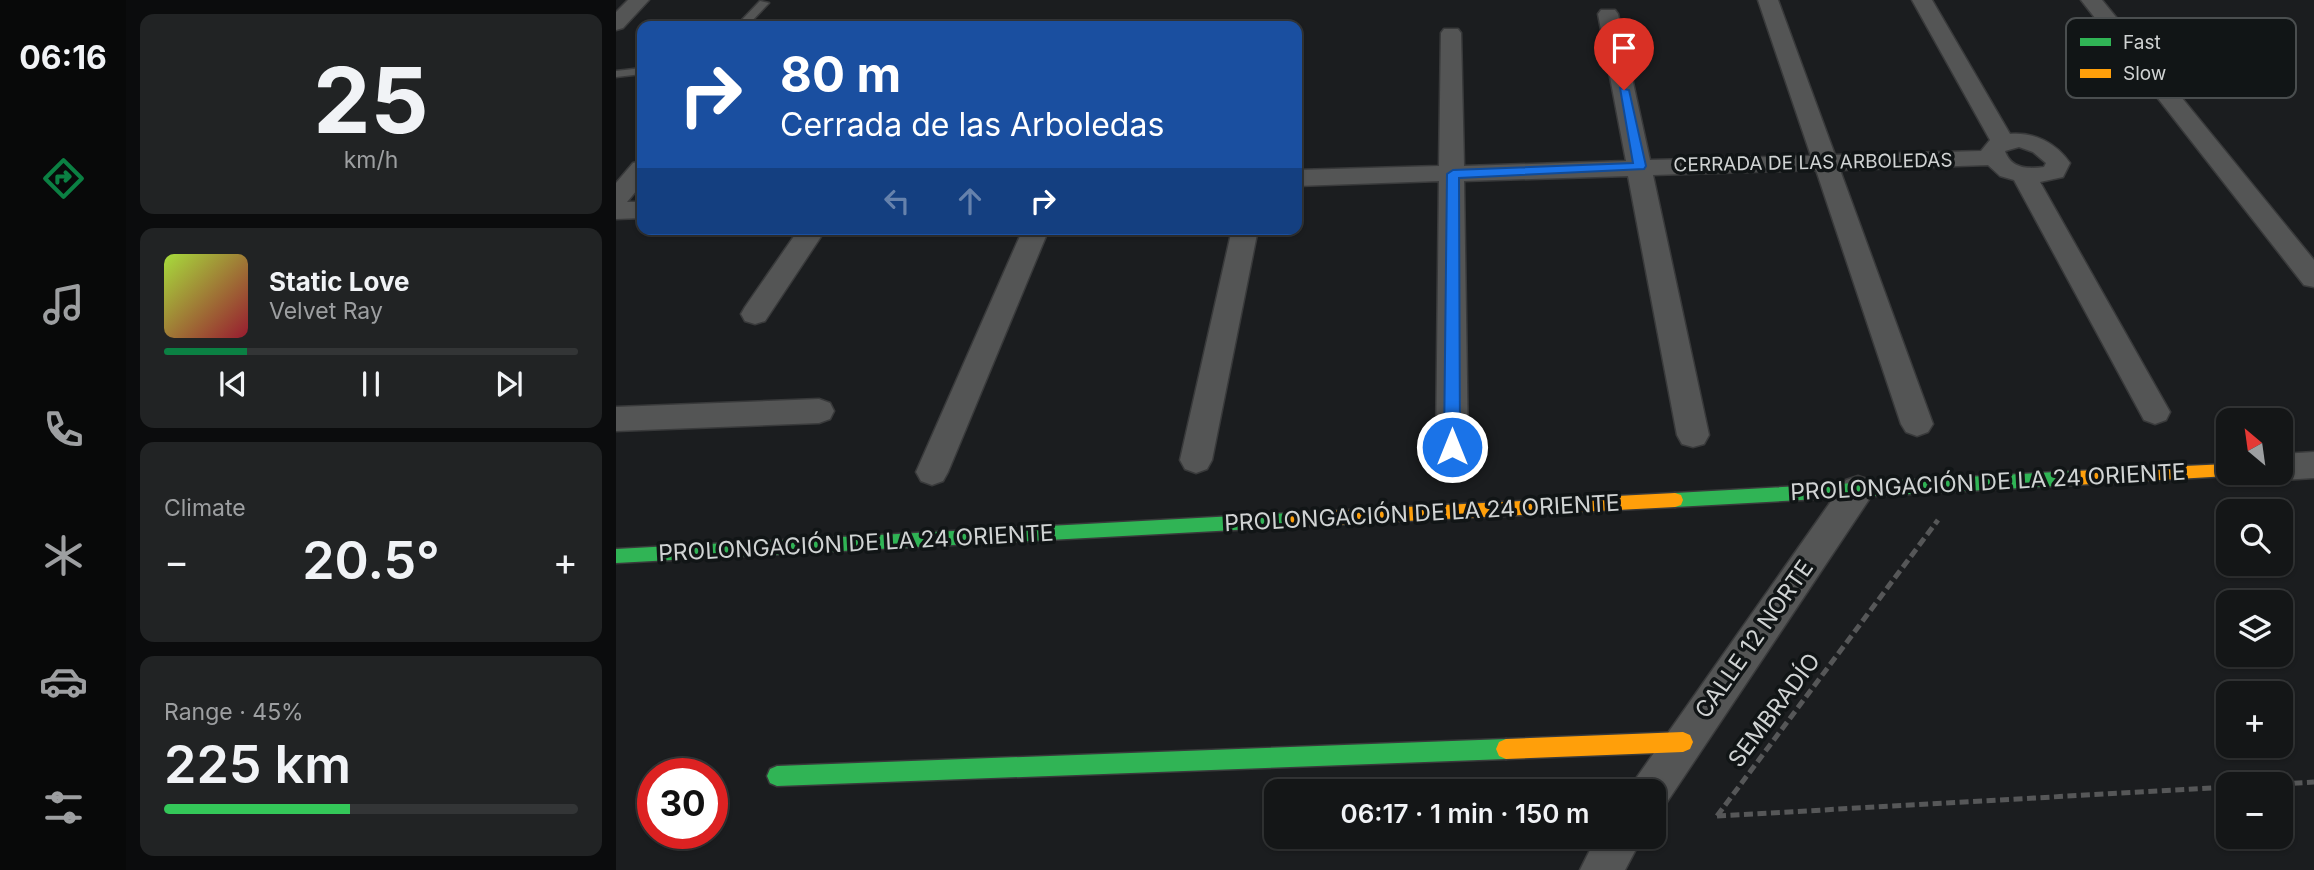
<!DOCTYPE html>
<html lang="en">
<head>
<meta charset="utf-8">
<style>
	:root { --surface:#141617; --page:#212324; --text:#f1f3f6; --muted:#9d9fa1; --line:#333536; --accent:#0b8043 }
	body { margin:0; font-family:Inter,sans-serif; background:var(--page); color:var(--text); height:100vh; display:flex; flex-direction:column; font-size:26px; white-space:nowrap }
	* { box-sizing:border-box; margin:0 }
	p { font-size:23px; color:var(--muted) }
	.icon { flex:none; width:38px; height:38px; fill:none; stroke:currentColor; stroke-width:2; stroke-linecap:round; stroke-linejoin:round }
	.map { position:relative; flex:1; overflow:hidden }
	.sheet { display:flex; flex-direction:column; gap:14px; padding:14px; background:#0b0c0d; width:490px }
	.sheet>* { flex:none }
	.hud { position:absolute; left:21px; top:21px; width:665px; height:214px; border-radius:14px; box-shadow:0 2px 5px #0004,0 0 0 2px var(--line); background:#1a4fa0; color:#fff; overflow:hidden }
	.needle { width:46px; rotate:331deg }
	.tools { position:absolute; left:1600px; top:408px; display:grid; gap:14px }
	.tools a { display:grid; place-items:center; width:77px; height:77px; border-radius:14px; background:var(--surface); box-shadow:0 2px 5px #0004,0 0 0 2px var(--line); font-size:35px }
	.speed { position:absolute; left:21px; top:758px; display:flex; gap:14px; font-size:35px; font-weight:700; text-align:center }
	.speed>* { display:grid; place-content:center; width:91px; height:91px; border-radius:50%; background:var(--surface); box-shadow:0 2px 5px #0004,0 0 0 2px var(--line); line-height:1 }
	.speed .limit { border:10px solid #d22; background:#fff; color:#111 }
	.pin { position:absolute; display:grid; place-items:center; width:60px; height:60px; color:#fff; margin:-72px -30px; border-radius:50% 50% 50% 0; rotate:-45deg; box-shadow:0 0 7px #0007 }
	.pin .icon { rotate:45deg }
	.me { position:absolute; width:77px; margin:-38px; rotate:0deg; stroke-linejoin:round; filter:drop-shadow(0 0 5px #0008) }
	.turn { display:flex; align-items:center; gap:24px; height:147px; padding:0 28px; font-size:32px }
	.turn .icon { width:91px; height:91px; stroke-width:2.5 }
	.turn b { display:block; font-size:49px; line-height:60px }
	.lanes { display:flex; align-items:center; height:66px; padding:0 28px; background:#0003; justify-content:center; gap:35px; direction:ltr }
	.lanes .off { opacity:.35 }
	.big { font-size:52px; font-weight:600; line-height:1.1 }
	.sheet .card { flex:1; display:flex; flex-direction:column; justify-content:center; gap:10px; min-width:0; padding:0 24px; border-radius:14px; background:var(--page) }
	.sheet .dial { align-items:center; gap:0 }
	.dial b { font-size:91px; line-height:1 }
	.song { display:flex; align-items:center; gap:21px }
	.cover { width:84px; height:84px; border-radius:10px; background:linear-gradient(135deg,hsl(80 70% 55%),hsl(350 70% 35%)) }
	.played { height:7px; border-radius:4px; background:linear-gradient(90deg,var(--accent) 20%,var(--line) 20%) }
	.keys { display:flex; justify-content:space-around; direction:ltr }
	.heat { display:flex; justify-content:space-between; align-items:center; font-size:38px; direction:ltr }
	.charge { height:10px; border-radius:5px; background:linear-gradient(90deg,#34c759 45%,var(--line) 0) }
	.trip { position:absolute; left:648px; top:779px; width:402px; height:70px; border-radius:14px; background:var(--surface); box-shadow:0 2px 5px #0004,0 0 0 2px var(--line); font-weight:600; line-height:70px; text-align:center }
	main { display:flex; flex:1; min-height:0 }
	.dock { display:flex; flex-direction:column; width:126px; justify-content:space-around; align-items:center; background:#080909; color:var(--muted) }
	.dock .icon { width:49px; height:49px }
	.dock .on { color:var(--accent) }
	.dock b { font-size:32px; color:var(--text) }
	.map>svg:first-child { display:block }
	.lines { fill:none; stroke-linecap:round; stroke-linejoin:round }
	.lane-casing { stroke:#393a3b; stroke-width:3 }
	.street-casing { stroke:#393a3b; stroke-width:3 }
	.fast-casing { stroke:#393a3b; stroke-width:3 }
	.slow-casing { stroke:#393a3b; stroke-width:3 }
	.path { stroke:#565758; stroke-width:5; stroke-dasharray:9 4.5; stroke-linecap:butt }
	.lane { fill:#545555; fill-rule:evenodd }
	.street { fill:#545555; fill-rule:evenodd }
	.fast { fill:#30b455; fill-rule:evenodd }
	.slow { fill:#ff9f0a; fill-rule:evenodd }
	.route { fill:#1a73e8; stroke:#114b97; stroke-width:2 }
	.labels { text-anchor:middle; stroke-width:7; stroke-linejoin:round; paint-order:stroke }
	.far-street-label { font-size:19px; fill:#d0d3d3; stroke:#111516 }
	.street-label { font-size:23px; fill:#d0d3d3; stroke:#111516 }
	.key { fill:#111516; stroke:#4a4e4f; stroke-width:2 }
	.key-label { font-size:19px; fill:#d0d3d3 }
</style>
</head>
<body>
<main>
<nav class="dock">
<b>06:16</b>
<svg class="icon on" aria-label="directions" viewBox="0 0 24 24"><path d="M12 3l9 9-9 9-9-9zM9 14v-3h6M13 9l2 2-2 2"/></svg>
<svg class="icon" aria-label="music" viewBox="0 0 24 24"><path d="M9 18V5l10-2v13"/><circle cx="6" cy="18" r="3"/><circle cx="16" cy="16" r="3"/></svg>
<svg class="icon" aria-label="phone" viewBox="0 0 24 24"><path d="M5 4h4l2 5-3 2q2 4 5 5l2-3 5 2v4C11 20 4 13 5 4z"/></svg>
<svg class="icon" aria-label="climate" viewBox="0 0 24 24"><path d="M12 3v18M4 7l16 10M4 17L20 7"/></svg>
<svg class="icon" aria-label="car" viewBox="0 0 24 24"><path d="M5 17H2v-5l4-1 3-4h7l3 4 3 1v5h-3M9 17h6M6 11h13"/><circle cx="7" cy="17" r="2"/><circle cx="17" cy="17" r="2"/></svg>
<svg class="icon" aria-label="filters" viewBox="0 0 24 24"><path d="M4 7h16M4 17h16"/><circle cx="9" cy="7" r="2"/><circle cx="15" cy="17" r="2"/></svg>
</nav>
<section class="sheet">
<div class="card dial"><b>25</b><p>km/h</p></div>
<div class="card">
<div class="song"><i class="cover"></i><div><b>Static Love</b><p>Velvet Ray</p></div></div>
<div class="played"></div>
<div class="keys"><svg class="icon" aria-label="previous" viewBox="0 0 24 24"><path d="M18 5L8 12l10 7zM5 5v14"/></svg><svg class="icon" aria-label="pause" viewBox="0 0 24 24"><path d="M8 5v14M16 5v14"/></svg><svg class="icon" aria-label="next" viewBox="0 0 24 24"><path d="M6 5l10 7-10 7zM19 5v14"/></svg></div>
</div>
<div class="card"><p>Climate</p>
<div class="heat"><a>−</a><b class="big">20.5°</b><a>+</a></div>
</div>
<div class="card"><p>Range · 45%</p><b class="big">225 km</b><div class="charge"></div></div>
</section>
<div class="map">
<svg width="1698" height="870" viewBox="0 0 1698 870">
	<rect width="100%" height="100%" fill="#1b1d1f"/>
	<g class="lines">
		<defs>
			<path id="lane" d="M144 1 153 3 131 26H120Z
				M26 68V74L0 77V71Z"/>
			<path id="street" d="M12 0H33L7 28 0 30V12Z
				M1142 0H1162L1219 155 1365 151 1374 140 1296 0H1316L1394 134C1419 132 1440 143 1454 163L1447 177 1424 182 1554 412 1550 420 1539 424 1528 420 1398 180 1384 176 1372 165 1224 170 1317 424 1312 432 1301 436 1290 432 1285 424 1200 170 1037 175 1093 435 1088 444 1077 447 1066 444 1061 435 1012 176 848 181 852 447 847 456 836 459 825 456 820 447 823 181 681 186V170L823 166 825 33 828 29H842L845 33 848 166 1010 161 982 14 985 10H999L1002 14 1034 160 1195 156ZM1403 147 1417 152 1430 163 1428 167C1412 169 1395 169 1389 151Z
				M1465 0H1486L1698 260V287L1688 285Z
				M26 161V184L11 202H26V218L0 219V183L17 163Z
				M183 229H210L149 321 139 324 129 321 125 314 129 307Z
				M407 229H433L332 472 327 481 316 485 305 481 300 472Z
				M616 229H642L596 460 591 469 580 473 569 469 564 460Z
				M203 399 214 403 218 411 214 419 203 423 0 431V407Z
				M1698 452V478L1664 480 1653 476 1651 472H1664V454Z
				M1242 476 1254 480 1258 489 1254 498 1049 805 1038 810V791H1015L1021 777 1230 480Z
				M981 836H1027L1009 870H964Z"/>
			<path id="fast" d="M1459 471 1465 473 1467 478 1465 483 1459 485 1059 507 1053 505 1051 500 1053 495 1059 493Z
				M674 513 680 515 682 520 680 525 674 527 0 563V549Z
				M890 739 897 742 900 749 897 756 890 759 161 786 154 783 151 776 154 769 161 766Z"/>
			<path id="slow" d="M1612 464V472H1619L1612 476 1459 485 1453 483 1451 478 1453 473 1459 471Z
				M1059 493 1065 495 1067 500 1065 505 1059 507 674 527 668 525 666 520 668 515 674 513Z
				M1067 732 1074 735 1077 742 1074 749 1067 752 890 759 883 756 880 749 883 742 890 739Z"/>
		</defs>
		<use href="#lane" class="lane-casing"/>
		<use href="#street" class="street-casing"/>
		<use href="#fast" class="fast-casing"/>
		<use href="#slow" class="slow-casing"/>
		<path class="path" d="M1664 784 1698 782
			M1101 816 1322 520
			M1101 816 1612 787"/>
		<use href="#lane" class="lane"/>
		<use href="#street" class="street"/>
		<use href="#fast" class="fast"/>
		<use href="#slow" class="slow"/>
	</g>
	<path class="route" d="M1004 88 1013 90 1030 166 1028 169 843 178 844 447 842 451H830L828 447 831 174 837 170 1017 163Z"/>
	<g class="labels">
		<g class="far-street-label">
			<text transform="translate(1197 162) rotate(-1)" y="7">CERRADA DE LAS ARBOLEDAS</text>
		</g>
		<g class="street-label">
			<text transform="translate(1372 482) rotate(-3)" y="8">PROLONGACIÓN DE LA 24 ORIENTE</text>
			<text transform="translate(806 513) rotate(-3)" y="8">PROLONGACIÓN DE LA 24 ORIENTE</text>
			<text transform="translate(240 543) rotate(-3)" y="8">PROLONGACIÓN DE LA 24 ORIENTE</text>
			<text transform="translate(1138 639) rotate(-55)" y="8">CALLE 12 NORTE</text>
			<text transform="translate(1158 710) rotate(-53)" y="8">SEMBRADÍO</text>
		</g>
	</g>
	<rect x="1450" y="18" width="230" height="80" rx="10" class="key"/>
	<rect x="1464" y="38" width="31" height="8" fill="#30b455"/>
	<rect x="1464" y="69" width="31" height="9" fill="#ff9f0a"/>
	<g class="key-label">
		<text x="1507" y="49">Fast</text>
		<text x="1507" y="80">Slow</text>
	</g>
</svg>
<div class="tools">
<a><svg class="needle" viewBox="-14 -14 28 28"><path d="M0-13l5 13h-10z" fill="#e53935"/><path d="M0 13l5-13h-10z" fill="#9d9fa1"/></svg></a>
<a><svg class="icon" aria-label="search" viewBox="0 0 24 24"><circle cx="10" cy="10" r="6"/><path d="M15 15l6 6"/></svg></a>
<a><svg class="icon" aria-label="layers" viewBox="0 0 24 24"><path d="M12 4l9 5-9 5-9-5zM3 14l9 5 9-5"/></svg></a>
<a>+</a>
<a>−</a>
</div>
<div class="speed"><div class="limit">30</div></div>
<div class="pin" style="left:1008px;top:90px;background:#d93025"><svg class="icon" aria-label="arrive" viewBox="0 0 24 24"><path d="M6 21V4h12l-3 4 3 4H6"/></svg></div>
<svg class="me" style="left:836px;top:447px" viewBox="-20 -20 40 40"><circle r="17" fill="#1a73e8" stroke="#fff" stroke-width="3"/><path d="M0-11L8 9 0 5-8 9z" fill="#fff"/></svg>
<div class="trip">06:17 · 1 min · 150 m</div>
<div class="hud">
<div class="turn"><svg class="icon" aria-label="right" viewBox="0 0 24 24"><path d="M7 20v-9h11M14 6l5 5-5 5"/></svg><div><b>80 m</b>Cerrada de las Arboledas</div></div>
<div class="lanes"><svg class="icon off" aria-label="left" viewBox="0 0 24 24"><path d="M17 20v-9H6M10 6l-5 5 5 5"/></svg><svg class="icon off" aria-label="ahead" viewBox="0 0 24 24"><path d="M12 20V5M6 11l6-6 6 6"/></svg><svg class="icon" aria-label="right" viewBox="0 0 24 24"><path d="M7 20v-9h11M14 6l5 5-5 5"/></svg></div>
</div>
</div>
</main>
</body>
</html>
